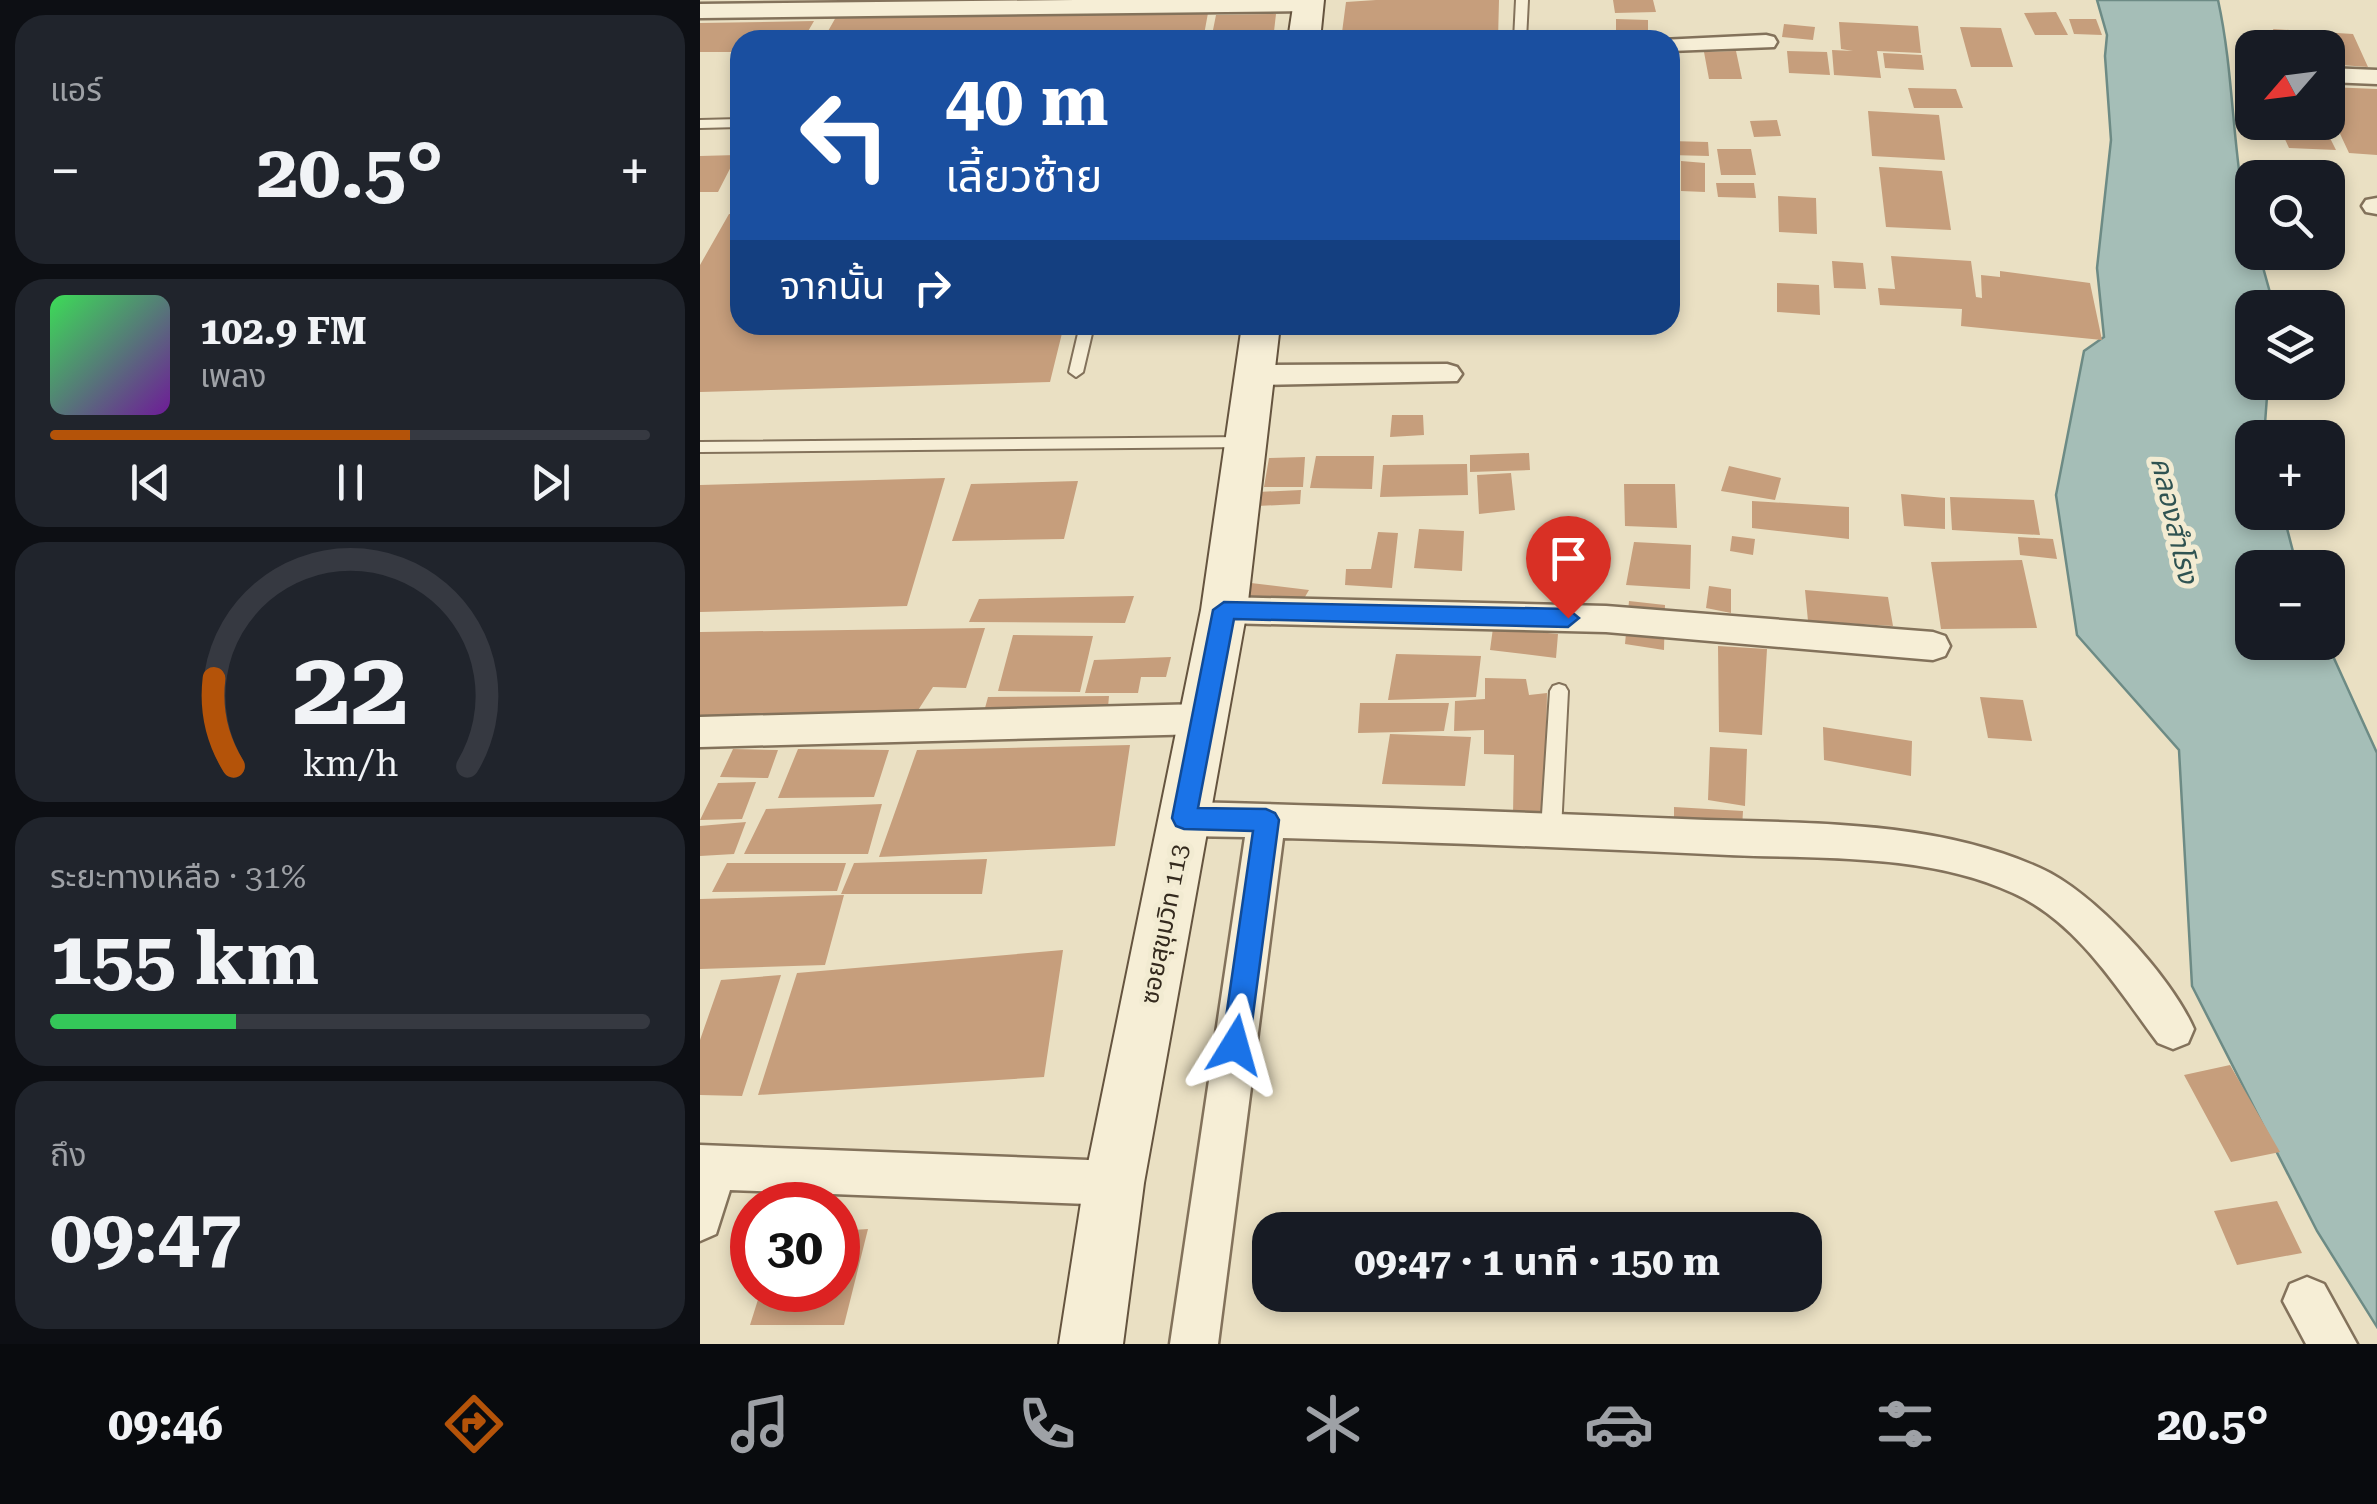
<!DOCTYPE html>
<html lang="th">
<head>
<meta charset="utf-8">
<style>
	:root { --surface:#171b24; --page:#20242c; --text:#f1f3f6; --muted:#9ea1a6; --line:#363941; --accent:#b45309 }
	body { margin:0; font-family:"Roboto Serif","Noto Sans Thai",serif; background:var(--page); color:var(--text); height:100vh; display:flex; flex-direction:column; font-size:38px; white-space:nowrap }
	* { box-sizing:border-box; margin:0 }
	p { font-size:32px; color:var(--muted) }
	.icon { flex:none; width:55px; height:55px; fill:none; stroke:currentColor; stroke-width:2; stroke-linecap:round; stroke-linejoin:round }
	.map { position:relative; flex:1; overflow:hidden }
	.side { display:flex; flex-direction:column; gap:15px; padding:15px; background:#0d0f14; width:700px }
	.side>* { flex:none }
	.banner { position:absolute; left:30px; top:30px; width:950px; height:305px; border-radius:30px; box-shadow:0 5px 15px #0003; background:#1a4fa0; color:#fff; overflow:hidden }
	.needle { width:65px; rotate:242deg }
	.tools { position:absolute; left:1535px; top:30px; display:grid; gap:20px }
	.tools a { display:grid; place-items:center; width:110px; height:110px; border-radius:20px; background:var(--surface); box-shadow:0 5px 15px #0003; font-size:50px }
	.speed { position:absolute; left:30px; top:1182px; display:flex; gap:20px; font-size:50px; font-weight:700; text-align:center }
	.speed>* { display:grid; place-content:center; width:130px; height:130px; border-radius:50%; background:var(--surface); box-shadow:0 5px 15px #0003; line-height:1 }
	.speed .limit { border:15px solid #d22; background:#fff; color:#111 }
	.pin { position:absolute; display:grid; place-items:center; width:85px; height:85px; color:#fff; margin:-102px -42px; border-radius:50% 50% 50% 0; rotate:-45deg; box-shadow:0 0 10px #0007 }
	.pin .icon { rotate:45deg }
	.me { position:absolute; width:110px; margin:-55px; rotate:8deg; stroke-linejoin:round; filter:drop-shadow(0 0 8px #0008) }
	.turn { display:flex; align-items:center; gap:35px; height:210px; padding:0 50px; font-size:45px }
	.turn .icon { width:130px; height:130px; stroke-width:2.5 }
	.turn b { display:block; font-size:70px; line-height:85px }
	.then { display:flex; align-items:center; height:95px; padding:0 50px; background:#0003; gap:20px; font-size:38px }
	.big { font-size:75px; font-weight:700; line-height:1.1 }
	.side .tile { flex:1; display:flex; flex-direction:column; justify-content:center; gap:15px; min-width:0; padding:0 35px; border-radius:30px; background:var(--page) }
	.side .dial { align-items:center; gap:0 }
	.dial svg { height:260px; overflow:visible; fill:none; stroke:var(--line); stroke-width:7; stroke-linecap:round; text-anchor:middle }
	.dial text { fill:var(--text); stroke:none }
	.song { display:flex; align-items:center; gap:30px }
	.cover { width:120px; height:120px; border-radius:15px; background:linear-gradient(135deg,hsl(130 70% 55%),hsl(280 70% 35%)) }
	.played { height:10px; border-radius:5px; background:linear-gradient(90deg,var(--accent) 60%,var(--line) 60%) }
	.keys { display:flex; justify-content:space-around; direction:ltr }
	.heat { display:flex; justify-content:space-between; align-items:center; font-size:55px; direction:ltr }
	.charge { height:15px; border-radius:8px; background:linear-gradient(90deg,#34c759 31%,var(--line) 0) }
	.trip { position:absolute; left:552px; top:1212px; width:570px; height:100px; border-radius:30px; background:var(--surface); box-shadow:0 5px 15px #0003; font-weight:700; line-height:100px; text-align:center }
	.menu { display:flex; height:160px; justify-content:space-around; align-items:center; background:#090b0e; color:var(--muted) }
	.menu .icon { width:70px; height:70px }
	.menu .on { color:var(--accent) }
	.menu b { font-size:45px; color:var(--text) }
	main { display:flex; flex:1; min-height:0 }
	.map>svg:first-child { display:block }
	.water { fill:#a5beb7; stroke:#6d8b85; stroke-width:2.5 }
	.building { fill:#c69e7c }
	.lines { fill:none; stroke-linecap:round; stroke-linejoin:round }
	.service-casing { stroke:#83725b; stroke-width:4 }
	.minor-casing { stroke:#83725b; stroke-width:5 }
	.secondary-casing { stroke:#65543f; stroke-width:4 }
	.service { fill:#f6eed6; fill-rule:evenodd }
	.minor { fill:#f6eed6; fill-rule:evenodd }
	.secondary { fill:#f6eed6; fill-rule:evenodd }
	.route { fill:#1a73e8; stroke:#114b97; stroke-width:2.5 }
	.labels { text-anchor:middle; stroke-width:10; stroke-linejoin:round; paint-order:stroke }
	.street-label { font-size:25px; fill:#342a1e; stroke:#f2ebd2 }
	.water-label { font-size:28px; font-style:italic; fill:#2f5352; stroke:#f2ebd2 }
</style>
</head>
<body>
<main>
<section class="side">
<div class="tile"><p>แอร์</p>
<div class="heat"><a>−</a><b class="big">20.5°</b><a>+</a></div>
</div>
<div class="tile">
<div class="song"><i class="cover"></i><div><b>102.9 FM</b><p>เพลง</p></div></div>
<div class="played"></div>
<div class="keys"><svg class="icon" aria-label="previous" viewBox="0 0 24 24"><path d="M18 5L8 12l10 7zM5 5v14"/></svg><svg class="icon" aria-label="pause" viewBox="0 0 24 24"><path d="M8 5v14M16 5v14"/></svg><svg class="icon" aria-label="next" viewBox="0 0 24 24"><path d="M6 5l10 7-10 7zM19 5v14"/></svg></div>
</div>
<div class="tile dial"><svg viewBox="0 0 100 80">
<path d="M14 69A42 42 0 1 1 86 69"/>
<path d="M14 69A42 42 0 0 1 8 42" stroke="#b45309"/>
<text x="50" y="56" font-size="32" font-weight="700">22</text>
<text x="50" y="72" font-size="11">km/h</text>
</svg></div>
<div class="tile"><p>ระยะทางเหลือ · 31%</p><b class="big">155 km</b><div class="charge"></div></div>
<div class="tile"><p>ถึง</p><b class="big">09:47</b></div>
</section>
<div class="map">
<svg width="1677" height="1344" viewBox="0 0 1677 1344">
	<rect width="100%" height="100%" fill="#eae0c3"/>
	<path class="water" d="M1397 0H1518C1532 64 1532 128 1542 192 1545 213 1552 231 1552 252L1559 253 1574 307 1552 308V382L1568 383 1564 437 1552 438V512L1583 513 1597 567 1552 568V642L1627 643 1677 753V1327L1617 1231 1492 986 1479 750 1377 635 1356 495 1384 351 1404 337 1397 268 1411 140 1405 56 1407 35Z"/>
	<path class="building" d="M676 0H799L798 40H641L646 2Z
		M913 0H953L956 12 915 13Z
		M1356 12 1368 35H1335L1324 13Z
		M474 13H508L503 40H123L136 17Z
		M576 14 573 40H511L516 15Z
		M916 19 948 20V33L916 32Z
		M1369 19H1396L1402 35 1374 34Z
		M114 21 103 40H40V52H0V23Z
		M1139 22 1218 26 1221 53 1177 51 1181 78 1134 75 1132 50 1153 51 1141 49Z
		M1084 24 1115 27 1113 40 1082 37Z
		M1260 27 1301 28 1313 67H1271Z
		M1573 29 1653 34 1668 67 1628 64V48H1580Z
		M1036 51 1042 79H1009L1004 52Z
		M1087 51 1127 52 1130 75 1089 73Z
		M1183 53 1222 55 1224 70 1185 68Z
		M1628 87 1677 89V155L1649 153 1628 108Z
		M1208 88 1256 89 1263 108H1214Z
		M1168 111 1239 115 1245 160 1172 156Z
		M1077 120 1081 136 1054 137 1050 121Z
		M1577 122H1622L1636 150 1589 148Z
		M970 141 1008 142 1009 156 970 155Z
		M1017 149H1051L1056 175H1021Z
		M37 155 18 192H0V156Z
		M981 161 1005 163V192L981 191Z
		M1179 167 1242 171 1251 230 1186 227Z
		M1016 183H1054L1056 198 1018 197Z
		M1078 196 1116 198 1117 234 1079 232Z
		M29 214H40V325H364L350 382 0 392V265Z
		M1191 256 1271 261 1276 297 1282 298 1281 275 1300 277V271L1390 283 1402 340 1261 326 1262 309 1180 305 1178 288 1195 289Z
		M1132 261 1163 263 1166 289 1134 288Z
		M1077 283 1119 285 1120 315 1077 312Z
		M692 415H723L724 435 690 437Z
		M829 453 830 470 770 472V455Z
		M616 456H674L672 489 610 488Z
		M605 457 603 487H564L569 458Z
		M767 464 768 495 680 497 683 465Z
		M1029 466 1081 478 1075 500 1021 491Z
		M811 473 815 510 779 514 777 475Z
		M245 478 207 606 0 612V485Z
		M378 481 364 539 252 541 271 484Z
		M924 484H975L977 528 925 526Z
		M601 490 600 504 557 506 558 492Z
		M1201 494 1245 498V529L1204 526Z
		M1250 497 1334 500 1340 535 1252 530Z
		M1052 501 1149 507V539L1052 528Z
		M719 529 764 531 762 571 714 568Z
		M678 532 698 533 692 588 645 585 646 569H671Z
		M1032 536 1055 539 1053 555 1030 551Z
		M1318 537 1353 539 1357 559 1320 555Z
		M934 542 991 545 990 589 926 585Z
		M1322 560 1337 628 1241 629 1231 562Z
		M551 583 609 590 602 602 545 598Z
		M1009 586 1031 589V613L1006 608Z
		M1105 590 1188 597 1193 626 1108 621Z
		M434 596 425 623 269 622 279 599Z
		M929 601 965 605 964 650 925 644Z
		M285 628 266 688 233 687 213 718 0 724V632Z
		M793 628 858 634 856 658 790 650Z
		M313 635 393 636 380 692 298 691Z
		M1018 646 1067 649 1062 735 1019 732Z
		M696 654 781 656 776 697 688 700Z
		M471 657 466 677H441L438 693H385L394 660Z
		M785 678 826 679 829 695 847 693 845 815H813L814 755 784 754V730L754 731 755 701 785 699Z
		M409 696 407 718 282 719 288 697Z
		M1280 697 1323 700 1332 741 1288 738Z
		M660 703H749L744 731 658 733Z
		M1123 727 1212 741 1211 776 1124 760Z
		M690 734 771 737 765 786 682 784Z
		M430 745 415 846 179 857 217 750Z
		M1010 747 1047 749 1045 806 1008 800Z
		M33 749 78 750 68 778 20 777Z
		M98 749 189 750 174 797 78 798Z
		M56 782 42 819 0 820 18 783Z
		M182 804 168 854H44L66 809Z
		M974 807 1043 811 1042 829 974 824Z
		M46 822 34 854 0 856V826Z
		M287 859 282 894H141L154 863Z
		M27 863H146L137 891 12 892Z
		M144 895 125 965 0 969V899Z
		M363 950 344 1077 58 1095 97 973Z
		M81 975 42 1096 0 1095V1040L21 980Z
		M1530 1065 1580 1152 1531 1162 1484 1075Z
		M1577 1201 1602 1253 1537 1265 1514 1211Z
		M168 1229 144 1325H50L61 1290H138V1231Z"/>
	<g class="lines">
		<defs>
			<path id="service" d="M816 0H828L826 40H814Z
				M40 119V127L0 128V120Z
				M380 325H394L383 372 376 377 369 372Z
				M547 437 555 442 547 447 0 452V442Z
				M859 684 865 686 868 691 861 830 858 836 851 838 844 836 841 830 850 691 853 686Z"/>
			<path id="minor" d="M375 0H617L620 4 609 11 0 18V4Z
				M1066 35 1074 37 1077 42 1074 47 970 51V40H961Z
				M1628 68 1677 70V84L1628 82Z
				M1677 198V214L1666 212 1662 206 1666 200Z
				M747 364 757 367 762 374 757 381 555 385 545 382 540 375 545 368 555 365Z
				M524 597 906 606 1233 632 1245 636 1250 646 1245 656 1233 660 906 632 524 623 512 619 507 610 512 601Z
				M503 704 516 708 521 719 516 730 503 734 0 747V717Z
				M484 802C650 806 816 812 982 819 1100 824 1229 818 1340 868 1393 891 1471 976 1494 1029L1488 1043 1473 1049 1458 1043C1417 988 1377 922 1313 893 1227 853 1120 859 1029 855 880 848 731 842 583 838L518 1344H470L545 837 484 836 471 831 465 819 471 807Z
				M0 1145 414 1161 430 1167 436 1183 430 1199 414 1205 30 1190 16 1234 0 1241Z
				M1607 1277 1624 1284 1657 1344H1606L1583 1301 1590 1284Z"/>
			<path id="secondary" d="M594 0H624L620 40H588Z
				M542 325H580L547 610 444 1183 423 1344H359L384 1183 501 610Z"/>
		</defs>
		<use href="#service" class="service-casing"/>
		<use href="#minor" class="minor-casing"/>
		<use href="#secondary" class="secondary-casing"/>
		<use href="#service" class="service"/>
		<use href="#minor" class="minor"/>
		<use href="#secondary" class="secondary"/>
	</g>
	<path class="route" d="M524 602 868 609 879 618 868 627 534 619 498 808 566 809 575 813 579 820 549 1045 545 1054 535 1058 526 1054 522 1045 553 831 484 829 476 826 472 818 513 610Z"/>
	<g class="labels">
		<g class="street-label">
			<text transform="translate(464 924) rotate(-79)" y="9">ซอยสุขุมวิท 113</text>
		</g>
		<g class="water-label">
			<text transform="translate(1475 520) rotate(77)" y="10">คลองสำโรง</text>
		</g>
	</g>
</svg>
<div class="tools">
<a><svg class="needle" viewBox="-14 -14 28 28"><path d="M0-13l5 13h-10z" fill="#e53935"/><path d="M0 13l5-13h-10z" fill="#9ea1a6"/></svg></a>
<a><svg class="icon" aria-label="search" viewBox="0 0 24 24"><circle cx="10" cy="10" r="6"/><path d="M15 15l6 6"/></svg></a>
<a><svg class="icon" aria-label="layers" viewBox="0 0 24 24"><path d="M12 4l9 5-9 5-9-5zM3 14l9 5 9-5"/></svg></a>
<a>+</a>
<a>−</a>
</div>
<div class="speed"><div class="limit">30</div></div>
<div class="pin" style="left:868px;top:618px;background:#d93025"><svg class="icon" aria-label="arrive" viewBox="0 0 24 24"><path d="M6 21V4h12l-3 4 3 4H6"/></svg></div>
<svg class="me" style="left:535px;top:1045px" viewBox="-20 -20 40 40"><path d="M0-17L14 15 0 8-14 15z" fill="#1a73e8" stroke="#fff" stroke-width="4"/></svg>
<div class="trip">09:47 · 1 นาที · 150 m</div>
<div class="banner">
<div class="turn"><svg class="icon" aria-label="left" viewBox="0 0 24 24"><path d="M17 20v-9H6M10 6l-5 5 5 5"/></svg><div><b>40 m</b>เลี้ยวซ้าย</div></div>
<div class="then">จากนั้น<svg class="icon" aria-label="right" viewBox="0 0 24 24"><path d="M7 20v-9h11M14 6l5 5-5 5"/></svg></div>
</div>
</div>
</main>
<nav class="menu">
<b>09:46</b>
<svg class="icon on" aria-label="directions" viewBox="0 0 24 24"><path d="M12 3l9 9-9 9-9-9zM9 14v-3h6M13 9l2 2-2 2"/></svg>
<svg class="icon" aria-label="music" viewBox="0 0 24 24"><path d="M9 18V5l10-2v13"/><circle cx="6" cy="18" r="3"/><circle cx="16" cy="16" r="3"/></svg>
<svg class="icon" aria-label="phone" viewBox="0 0 24 24"><path d="M5 4h4l2 5-3 2q2 4 5 5l2-3 5 2v4C11 20 4 13 5 4z"/></svg>
<svg class="icon" aria-label="climate" viewBox="0 0 24 24"><path d="M12 3v18M4 7l16 10M4 17L20 7"/></svg>
<svg class="icon" aria-label="car" viewBox="0 0 24 24"><path d="M5 17H2v-5l4-1 3-4h7l3 4 3 1v5h-3M9 17h6M6 11h13"/><circle cx="7" cy="17" r="2"/><circle cx="17" cy="17" r="2"/></svg>
<svg class="icon" aria-label="filters" viewBox="0 0 24 24"><path d="M4 7h16M4 17h16"/><circle cx="9" cy="7" r="2"/><circle cx="15" cy="17" r="2"/></svg>
<b>20.5°</b>
</nav>
</body>
</html>
